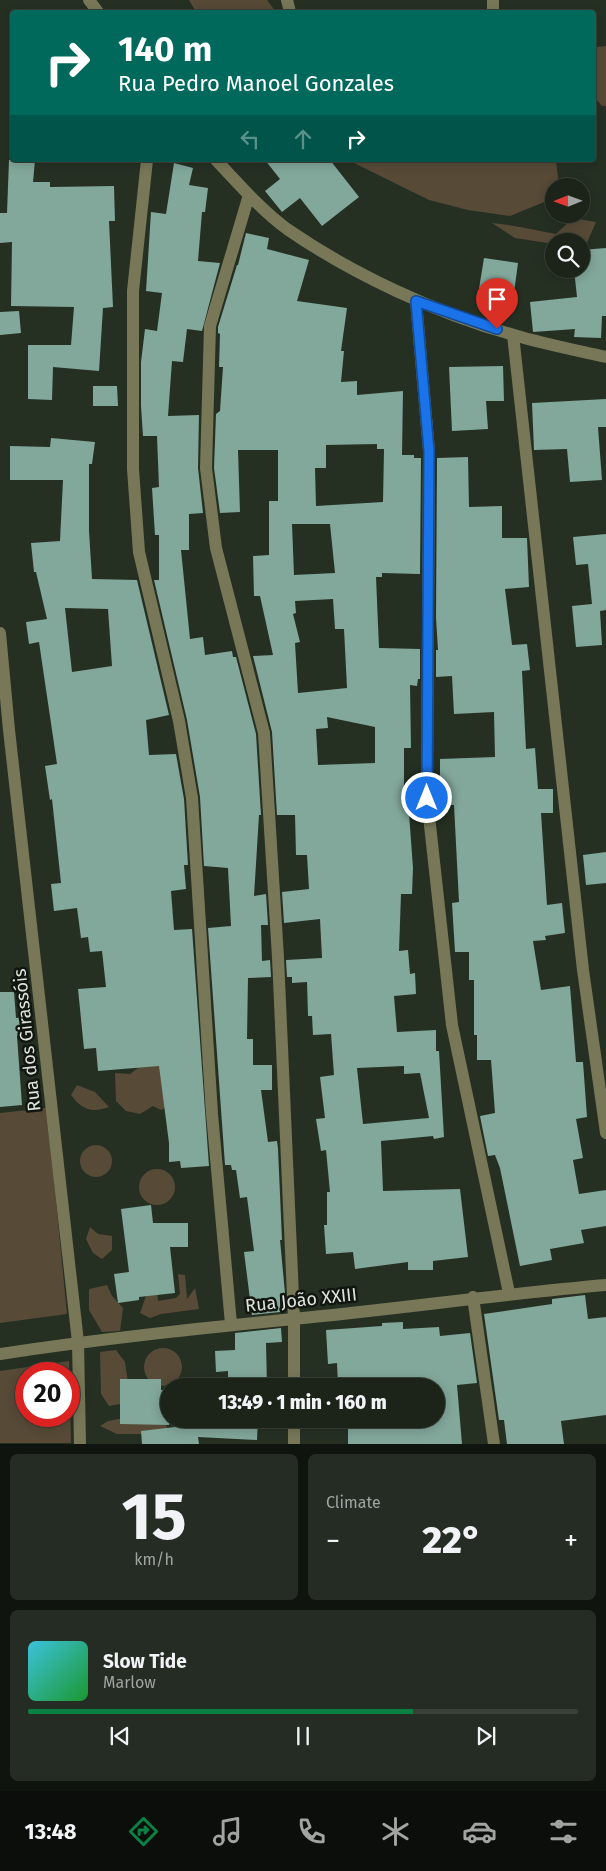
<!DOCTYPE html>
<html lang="en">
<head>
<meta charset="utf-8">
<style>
	:root { --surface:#1c241a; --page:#252c23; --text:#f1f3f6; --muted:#a0a4a2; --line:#3a4139; --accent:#0b8043 }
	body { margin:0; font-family:"Fira Sans",sans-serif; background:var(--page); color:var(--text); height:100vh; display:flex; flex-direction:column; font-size:19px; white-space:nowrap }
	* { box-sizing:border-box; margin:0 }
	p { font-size:16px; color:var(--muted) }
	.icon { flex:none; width:28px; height:28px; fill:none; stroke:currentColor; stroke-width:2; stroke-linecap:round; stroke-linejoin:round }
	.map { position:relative; height:1444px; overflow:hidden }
	.side { display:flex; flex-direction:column; gap:10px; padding:10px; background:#0f140e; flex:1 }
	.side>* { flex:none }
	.banner { position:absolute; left:10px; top:10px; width:586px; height:152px; border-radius:5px; box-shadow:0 2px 12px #0003,0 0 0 1px var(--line); background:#00695c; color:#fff; overflow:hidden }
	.needle { width:32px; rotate:269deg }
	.controls { position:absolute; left:545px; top:178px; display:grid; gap:10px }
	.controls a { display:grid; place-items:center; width:45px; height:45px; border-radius:50%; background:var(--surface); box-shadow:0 2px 12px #0003,0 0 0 1px var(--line); font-size:25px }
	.speed { position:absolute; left:15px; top:1362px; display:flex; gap:10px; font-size:25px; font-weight:700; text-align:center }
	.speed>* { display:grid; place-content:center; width:65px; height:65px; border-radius:50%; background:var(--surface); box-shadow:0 2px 12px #0003,0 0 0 1px var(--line); line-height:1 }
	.speed .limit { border:8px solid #d22; background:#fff; color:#111 }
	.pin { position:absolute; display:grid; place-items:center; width:42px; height:42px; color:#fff; margin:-51px -21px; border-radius:50% 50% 50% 0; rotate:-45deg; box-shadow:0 0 5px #0007 }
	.pin .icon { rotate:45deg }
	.me { position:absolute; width:55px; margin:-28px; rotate:0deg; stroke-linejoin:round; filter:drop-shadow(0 0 4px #0008) }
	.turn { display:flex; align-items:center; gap:18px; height:105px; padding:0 25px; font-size:22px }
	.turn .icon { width:65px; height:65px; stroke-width:2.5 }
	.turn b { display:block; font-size:35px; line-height:42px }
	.lanes { display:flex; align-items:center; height:48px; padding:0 25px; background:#0003; justify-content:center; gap:25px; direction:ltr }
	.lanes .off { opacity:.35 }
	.big { font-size:38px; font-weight:800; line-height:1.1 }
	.side .card { flex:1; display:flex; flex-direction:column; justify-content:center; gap:8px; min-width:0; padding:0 18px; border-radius:8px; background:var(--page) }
	.side .dial { align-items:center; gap:0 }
	.dial b { font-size:65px; line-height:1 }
	.song { display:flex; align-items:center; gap:15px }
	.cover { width:60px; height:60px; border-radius:8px; background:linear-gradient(135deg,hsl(190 70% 55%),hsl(130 70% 35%)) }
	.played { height:5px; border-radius:2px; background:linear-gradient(90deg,var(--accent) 70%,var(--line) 70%) }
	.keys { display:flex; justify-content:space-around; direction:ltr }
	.heat { display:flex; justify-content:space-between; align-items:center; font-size:28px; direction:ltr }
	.side .tiles { flex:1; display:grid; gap:10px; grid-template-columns:1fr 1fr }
	.card:last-child { grid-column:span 2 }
	.trip { position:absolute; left:160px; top:1378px; width:285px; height:50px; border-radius:25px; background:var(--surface); box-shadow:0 2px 12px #0003,0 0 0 1px var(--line); font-weight:800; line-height:50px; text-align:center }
	.dock { display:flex; height:80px; justify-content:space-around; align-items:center; background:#0b0e0a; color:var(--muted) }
	.dock .icon { width:35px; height:35px }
	.dock .active { color:var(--accent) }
	.dock b { font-size:22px; color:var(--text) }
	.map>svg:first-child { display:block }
	.green { fill:#574a37; fill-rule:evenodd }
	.building { fill:#82a79b; fill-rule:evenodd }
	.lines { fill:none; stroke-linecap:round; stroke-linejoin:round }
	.minor { stroke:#787858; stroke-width:12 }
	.route-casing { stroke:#114b97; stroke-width:12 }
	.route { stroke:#1a73e8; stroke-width:9 }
	.labels { text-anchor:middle; stroke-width:5; stroke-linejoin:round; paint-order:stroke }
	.street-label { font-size:18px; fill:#dee4dc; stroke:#111611 }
</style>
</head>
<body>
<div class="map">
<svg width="606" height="1444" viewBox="0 0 606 1444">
	<rect width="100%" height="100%" fill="#253023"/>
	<path class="green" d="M189 0H267L276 12H196Z
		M594 36H597V47L606 46V106H602L594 97Z
		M348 160H553L556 161 559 186H554V198L510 216 468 210 429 200Z
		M573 218 596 222 586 245H581V241H554V244L515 238 492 223C514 225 534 230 556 234Z
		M159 1033 173 1104 161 1110 153 1106 140 1114 126 1111 116 1101 115 1073 130 1074 139 1067Z
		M77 1085 95 1092 109 1107C92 1113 82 1110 71 1095Z
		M47 1108 67 1314 0 1323V1113Z
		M80 1161a16 16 0 1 1 32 0a16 16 0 1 1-32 0Z
		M139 1187a18 18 0 1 1 36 0a18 18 0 1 1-36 0Z
		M90 1227 98 1234 112 1236V1250L102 1259 93 1253 86 1239Z
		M178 1274 185 1275 187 1299 195 1288 199 1309 161 1314 150 1318 140 1313 147 1293 157 1290 158 1301 176 1298 180 1294Z
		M107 1285 112 1296 123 1308 120 1331 102 1332 89 1310V1289Z
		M144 1367a19 19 0 1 1 38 0a19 19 0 1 1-38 0Z
		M116 1350 125 1362 131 1402 109 1406 101 1394 100 1352Z
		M69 1361 71 1443H0V1371ZM26 1374H69V1416H26Z
		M141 1415 163 1418 168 1429 150 1434H117L100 1426 108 1421Z"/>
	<path class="building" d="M9 160H35L33 182H50V187L114 186 115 221H109L113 307 103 308 99 371 53 367 52 400 28 399V345H71L74 307 11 306 12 242 0 243V213H7Z
		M265 160H330L359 197 322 226 300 198 282 212 265 191 280 179Z
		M174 163 193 168 189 185 208 188 205 212H202L198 261 220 263 202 331 187 329 183 362 172 361 168 416 199 415 198 468 203 513 189 514V550H181L190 639 203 637 205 655 232 651 233 657H236L256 734 261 815H259L254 896 266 894 268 925H261L262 961 270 960 271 977 248 978 247 1039H253V1065H272V1090H261L268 1142 277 1141 278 1149 282 1240H280L285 1293 280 1294V1312L252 1315 244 1252 254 1251 247 1197 240 1198 236 1170H232L231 1165H225L208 928 231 926 228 868 204 866 200 797 187 720 154 580H159V535H155L152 488 159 487 157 436H143L141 406V362L145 329 157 331 162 293 146 291 151 212 166 214Z
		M246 233 269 238 267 249 309 260 297 301 347 308 341 351H344L341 382 357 381V395L403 391 402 455H414V458H421L420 574 382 573V577H376L379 648 420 649V679H418L417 686 410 685 411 748H404V787L407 786 413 868 412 894H401L399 951 408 950 410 974 415 973 416 994 394 996 397 1032 436 1030V1051H439L444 1137 434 1139 433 1136 381 1141 383 1191 460 1189 468 1257 433 1261V1270H408V1262L355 1269 353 1252 326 1254 324 1225H327V1192H330L326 1150 321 1151 316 1119 325 1118 320 1077 334 1075 331 1034 313 1035 312 1016H308L307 982 292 983V977H287L286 960 322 958 320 919 284 923 282 892 309 889 307 855H296L295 815H277L272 732 253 656 273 655 260 596H254L253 556 269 555V501H278V450H238L240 512 220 513 214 468 216 414 220 411 223 367H219L220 334 218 333V327L237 265H238ZM377 444V449H384L383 502 316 506 315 468H326V445ZM292 524H330L335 573 294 575ZM333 599 335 629H344L347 688 298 693 295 643 300 642 293 614 296 613 295 601ZM327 717 375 727V763L318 765 316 729 328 728ZM404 1066V1074L420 1073 429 1118 363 1124 357 1068Z
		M606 248V316H602L601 338 574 337 575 329 533 332 530 302 577 297 574 269H581V250Z
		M484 258 518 263 513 300 478 295Z
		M19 311 21 333 0 335V312Z
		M503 366 504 401H486L488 429 452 431 449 367Z
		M93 386H117L118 406H93Z
		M606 399V427H598L602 480 570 482 567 449 534 450 532 403Z
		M51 438 95 442 92 464H89V531L92 579 137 580 169 715 146 720 149 755 176 754 184 799 188 865H184L186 889 171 891 174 930 192 929 209 1166 181 1168 180 1161 169 1162V1143L159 1066 98 1071 96 1048 84 1049 78 989 106 987 102 951 90 952 88 937 81 938 77 908 54 911 51 884 61 883 52 799 50 800 45 766 57 764 39 642 29 644 26 622 47 619 36 572H34L31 543 60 541 63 480H10V446L50 447ZM65 608 108 609 112 666 72 672Z
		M468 457 469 507 502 506V538H527L529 587 505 589 512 645 527 644 530 670 522 671 526 749 535 748 538 789H553V813H541L547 905 562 903 565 933 545 936 546 940 533 941 541 990 570 986 576 1062H583L587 1117 576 1119 583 1158 573 1160 579 1194 606 1190V1226L581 1230 584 1243 550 1249 552 1260 520 1266 500 1168 495 1155 488 1156 480 1116 495 1113 491 1060H477V1035H474V980H469V952H455L452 903 459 902 454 805H448L446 781H440V759L495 757 494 712 454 714 452 676 436 677V650H438L436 618 437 458Z
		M606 534V610L600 611 602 645 576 647 572 606 592 604 588 564 576 565 573 537Z
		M606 852V883L586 885 583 855Z
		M0 992H14L16 1018 30 1017 32 1035 17 1036 22 1105 0 1107Z
		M151 1205 153 1223H188V1247H170L175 1293 139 1297V1300L118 1303 114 1274 129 1272 121 1209Z
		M585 1295 588 1319 606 1317V1415L561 1421 564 1444H507L504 1420H499L484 1314 552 1304V1299Z
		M403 1322V1329L439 1327 440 1336 470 1333 477 1383 457 1385 462 1444H348V1419H386V1425L428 1422V1419H436V1386H338L337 1363 328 1364 326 1330 382 1326V1323Z
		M281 1328 282 1342 266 1343 267 1386H228V1371L216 1372 215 1351 235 1350V1333Z
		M120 1379H161V1390H169V1425L120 1424Z
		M226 1419H258L257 1440 198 1437 199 1444H142L141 1431 226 1421Z"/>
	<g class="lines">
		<path class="minor" d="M89 0 98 12
			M287 0 290 12
			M493 0V12
			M147 160 133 291V469L139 552 179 721 192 798 212 1114 231 1324
			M216 160C239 184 261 210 287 229 352 274 438 314 514 335 544 344 575 350 606 357
			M249 195 210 326 206 468 216 548 264 733 278 957 294 1319V1386
			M416 301 429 451 427 798 452 1025 509 1293
			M513 335 583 970 606 1133
			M0 633 9 730 78 1342 80 1444
			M473 1297 494 1444
			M0 1354C98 1339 195 1329 293 1319 398 1309 501 1294 606 1285
			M294 1419V1444"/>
	</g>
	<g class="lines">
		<defs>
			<path id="route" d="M427 798 429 451 416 301 497 329"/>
		</defs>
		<use href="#route" class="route-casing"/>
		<use href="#route" class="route"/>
	</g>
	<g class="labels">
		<g class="street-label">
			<text transform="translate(27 1040) rotate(-96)" y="6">Rua dos Girassóis</text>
			<text transform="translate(301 1300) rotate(-6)" y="6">Rua João XXIII</text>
		</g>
	</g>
</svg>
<div class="controls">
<a><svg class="needle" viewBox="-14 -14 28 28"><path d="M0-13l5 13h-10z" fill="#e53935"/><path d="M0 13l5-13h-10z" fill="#a0a4a2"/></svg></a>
<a><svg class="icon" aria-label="search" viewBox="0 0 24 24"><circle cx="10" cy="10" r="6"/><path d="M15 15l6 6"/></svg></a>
</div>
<div class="speed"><div class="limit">20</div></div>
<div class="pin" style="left:497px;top:329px;background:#d93025"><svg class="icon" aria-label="arrive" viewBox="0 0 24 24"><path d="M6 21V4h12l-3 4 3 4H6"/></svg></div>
<svg class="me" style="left:427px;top:798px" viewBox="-20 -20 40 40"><circle r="17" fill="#1a73e8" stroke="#fff" stroke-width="3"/><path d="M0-11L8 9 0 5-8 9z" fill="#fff"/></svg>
<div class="trip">13:49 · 1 min · 160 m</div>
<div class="banner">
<div class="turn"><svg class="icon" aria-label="right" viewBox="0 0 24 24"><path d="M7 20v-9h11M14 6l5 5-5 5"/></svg><div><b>140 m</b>Rua Pedro Manoel Gonzales</div></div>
<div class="lanes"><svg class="icon off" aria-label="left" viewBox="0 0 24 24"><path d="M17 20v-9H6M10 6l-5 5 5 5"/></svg><svg class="icon off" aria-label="ahead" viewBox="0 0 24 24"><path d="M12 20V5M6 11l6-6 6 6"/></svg><svg class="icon" aria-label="right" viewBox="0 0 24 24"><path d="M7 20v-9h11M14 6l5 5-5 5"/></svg></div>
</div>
</div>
<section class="side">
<div class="tiles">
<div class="card dial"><b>15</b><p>km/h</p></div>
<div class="card"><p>Climate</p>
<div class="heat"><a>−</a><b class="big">22°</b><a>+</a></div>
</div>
<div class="card">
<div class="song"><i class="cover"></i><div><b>Slow Tide</b><p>Marlow</p></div></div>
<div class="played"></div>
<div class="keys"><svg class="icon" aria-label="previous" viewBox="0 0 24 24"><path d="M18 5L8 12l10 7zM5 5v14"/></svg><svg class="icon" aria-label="pause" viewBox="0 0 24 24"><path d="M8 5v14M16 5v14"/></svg><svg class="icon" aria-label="next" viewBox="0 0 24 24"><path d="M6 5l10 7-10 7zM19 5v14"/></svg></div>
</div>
</div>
</section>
<nav class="dock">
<b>13:48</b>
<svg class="icon active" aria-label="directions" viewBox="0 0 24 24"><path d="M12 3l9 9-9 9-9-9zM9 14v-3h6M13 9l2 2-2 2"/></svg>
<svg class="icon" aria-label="music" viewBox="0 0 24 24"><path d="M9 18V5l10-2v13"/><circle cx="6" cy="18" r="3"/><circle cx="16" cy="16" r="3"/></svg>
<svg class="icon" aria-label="phone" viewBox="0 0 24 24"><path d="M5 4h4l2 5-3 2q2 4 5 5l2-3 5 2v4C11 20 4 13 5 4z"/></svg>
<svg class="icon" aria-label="climate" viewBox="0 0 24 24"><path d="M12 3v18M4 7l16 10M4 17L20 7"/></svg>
<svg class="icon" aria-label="car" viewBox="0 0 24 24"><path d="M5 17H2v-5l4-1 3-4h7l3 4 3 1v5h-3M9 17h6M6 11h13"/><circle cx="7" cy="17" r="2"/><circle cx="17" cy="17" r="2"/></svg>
<svg class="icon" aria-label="filters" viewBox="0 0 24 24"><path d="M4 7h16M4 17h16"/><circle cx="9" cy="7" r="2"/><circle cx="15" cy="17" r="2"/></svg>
</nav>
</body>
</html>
